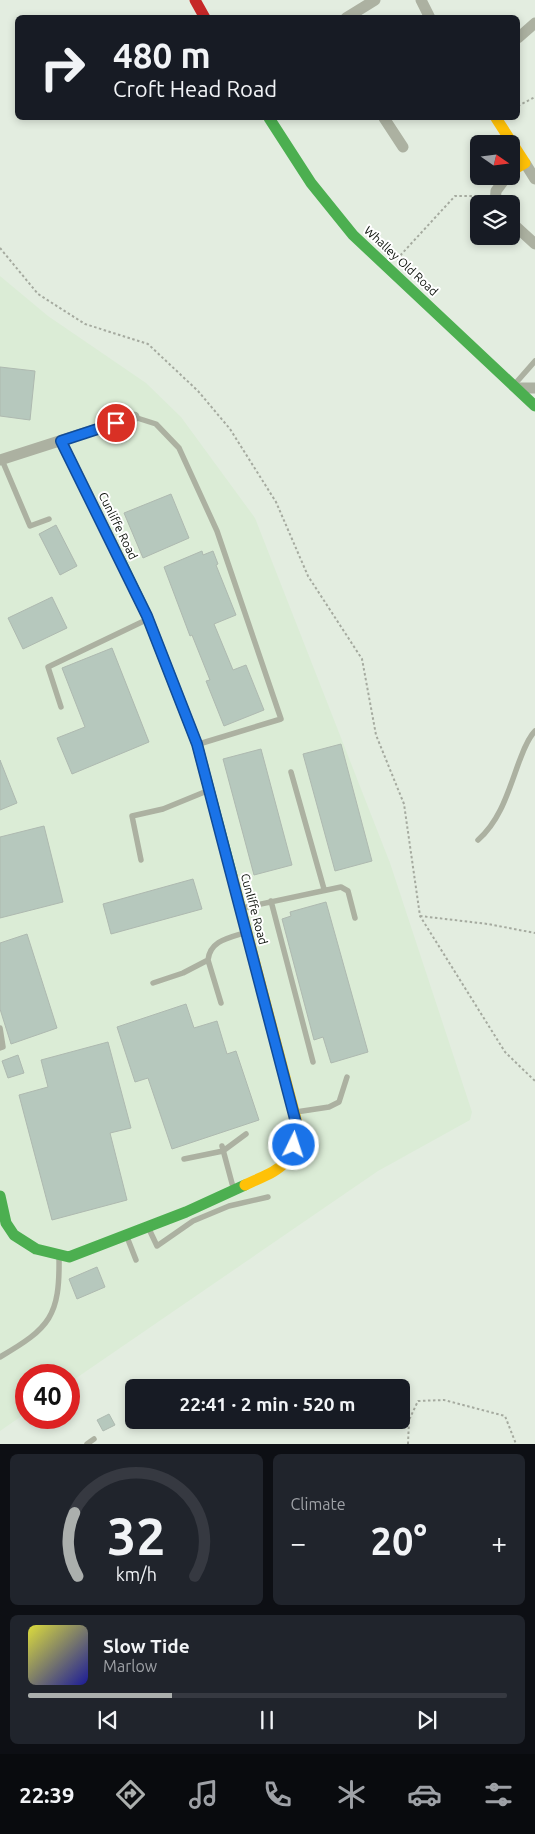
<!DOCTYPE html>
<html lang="en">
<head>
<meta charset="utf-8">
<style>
	:root { --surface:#171b24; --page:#20242c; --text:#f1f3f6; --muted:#9ea1a6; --line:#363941; --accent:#abafad }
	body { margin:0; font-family:Ubuntu,sans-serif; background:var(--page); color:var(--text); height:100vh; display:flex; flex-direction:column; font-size:19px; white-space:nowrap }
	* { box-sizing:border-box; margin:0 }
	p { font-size:16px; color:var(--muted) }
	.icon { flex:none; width:28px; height:28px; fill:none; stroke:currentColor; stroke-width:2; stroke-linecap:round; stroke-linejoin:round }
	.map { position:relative; height:1444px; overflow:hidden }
	.details { display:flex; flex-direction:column; gap:10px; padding:10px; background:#0d0f14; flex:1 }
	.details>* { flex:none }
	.hud { position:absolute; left:15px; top:15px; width:505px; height:105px; border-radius:8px; box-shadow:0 2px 8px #0003; background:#171b24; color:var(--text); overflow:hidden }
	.needle { width:32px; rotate:104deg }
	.tools { position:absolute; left:470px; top:135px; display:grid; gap:10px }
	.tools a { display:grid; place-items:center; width:50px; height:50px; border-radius:8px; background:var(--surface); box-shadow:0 2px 8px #0003; font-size:25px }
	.speed { position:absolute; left:15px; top:1364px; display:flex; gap:10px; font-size:25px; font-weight:700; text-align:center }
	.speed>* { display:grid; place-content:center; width:65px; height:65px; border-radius:50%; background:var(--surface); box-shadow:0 2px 8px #0003; line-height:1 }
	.speed .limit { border:8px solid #d22; background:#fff; color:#111 }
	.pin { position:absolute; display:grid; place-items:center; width:42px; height:42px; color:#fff; margin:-21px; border:2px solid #fff; border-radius:50%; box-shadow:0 1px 5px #0007 }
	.me { position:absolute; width:55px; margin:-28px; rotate:4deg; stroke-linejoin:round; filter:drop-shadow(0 0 4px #0008) }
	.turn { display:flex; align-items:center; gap:18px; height:105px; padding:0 15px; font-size:22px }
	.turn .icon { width:65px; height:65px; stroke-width:2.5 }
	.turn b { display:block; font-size:35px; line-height:42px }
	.big { font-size:38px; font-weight:600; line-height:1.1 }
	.details .widget { flex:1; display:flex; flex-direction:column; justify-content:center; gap:8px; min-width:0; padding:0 18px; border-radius:8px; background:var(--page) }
	.details .dial { align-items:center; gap:0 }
	.dial svg { height:130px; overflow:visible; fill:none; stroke:var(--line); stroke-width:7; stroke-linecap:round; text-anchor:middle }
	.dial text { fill:var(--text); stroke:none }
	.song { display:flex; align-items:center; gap:15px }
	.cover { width:60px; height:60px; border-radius:8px; background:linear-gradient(135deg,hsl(60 70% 55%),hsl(240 70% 35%)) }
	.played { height:5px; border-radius:2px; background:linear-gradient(90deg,var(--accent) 30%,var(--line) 30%) }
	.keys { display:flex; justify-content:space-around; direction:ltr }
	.heat { display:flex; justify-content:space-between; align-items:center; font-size:28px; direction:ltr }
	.details .tiles { flex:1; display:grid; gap:10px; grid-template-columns:1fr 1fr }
	.widget:last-child { grid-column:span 2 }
	.trip { position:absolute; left:125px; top:1379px; width:285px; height:50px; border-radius:8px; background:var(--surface); box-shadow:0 2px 8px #0003; font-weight:600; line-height:50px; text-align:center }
	.dock { display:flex; height:80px; justify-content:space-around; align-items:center; background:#090b0e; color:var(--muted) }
	.dock .icon { width:35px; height:35px }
	.dock .active { color:var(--accent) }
	.dock b { font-size:22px; color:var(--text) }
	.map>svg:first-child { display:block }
	.built { fill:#dbecd6 }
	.building { fill:#b6c8bd; stroke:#aeb9b0 }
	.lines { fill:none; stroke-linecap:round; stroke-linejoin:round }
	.path { stroke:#a5aa9f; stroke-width:2; stroke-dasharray:2.5 2.5; stroke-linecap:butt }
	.lane { stroke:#acb1a1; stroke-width:5.5 }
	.street { stroke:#acb1a1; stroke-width:11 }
	.fast { stroke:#4caf50; stroke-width:11 }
	.slow { stroke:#ffc107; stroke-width:11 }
	.jam { stroke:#c62828; stroke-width:11 }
	.route-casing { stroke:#114b97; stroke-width:12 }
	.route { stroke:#1a73e8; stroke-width:9 }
	.labels { text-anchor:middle; stroke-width:4; stroke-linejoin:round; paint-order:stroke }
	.street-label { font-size:12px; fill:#080e07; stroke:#fff }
</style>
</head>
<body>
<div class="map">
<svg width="535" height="1444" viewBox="0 0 535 1444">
	<rect width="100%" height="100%" fill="#e3ede0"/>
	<path class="built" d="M0 276 48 316 146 383 181 417 255 518 390 863 472 1112 470 1120 378 1171 69 1383V1375H26V1413L0 1431Z"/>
	<path class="building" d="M0 367 35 371 30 420 0 416Z
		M171 494 189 538 143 558 124 513Z
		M56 525 77 566 60 575 39 534Z
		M202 551 203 555 213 551 218 564 216 565 236 615 214 624 233 670 246 665 264 710 224 726 206 681 210 680 192 635 190 636 164 567Z
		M52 597 67 628 23 649 8 618Z
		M112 648 149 742 72 774 57 738 85 727 62 668Z
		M341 744 372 861 335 871 303 754Z
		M261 749 292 865 254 875 223 759Z
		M0 760 17 803 0 810Z
		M44 826 63 902 0 918V837Z
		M193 879 202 909 111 934 103 904Z
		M326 902 368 1052 331 1063 323 1037 314 1040 282 919 291 916 290 912Z
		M27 934 57 1028 11 1044 0 1009V943Z
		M186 1004 194 1028 217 1021 227 1054 236 1051 259 1120 172 1149 148 1078 135 1082 117 1027Z
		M108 1042 131 1128 110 1133 127 1200 52 1220 19 1095 48 1087 41 1060Z
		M18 1055 24 1073 8 1078 2 1061Z
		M97 1267 105 1287 77 1299 69 1279Z
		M109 1414 115 1425 103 1431 97 1420Z"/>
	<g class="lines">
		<path class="path" d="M518 106 535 97
			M0 248 38 294 85 324 148 344 198 391 230 429 276 502 308 576 362 659 376 735 404 804 420 916 505 1052 535 1081
			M397 259 455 196H484
			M420 916 488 924 535 933
			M408 1444 409 1420 418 1401 444 1400 505 1416 516 1444"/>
		<path class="lane" d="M514 385 535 361
			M134 417 156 424 179 448 217 531 281 719 199 744
			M2 460 30 526 49 519
			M61 707 48 667 146 620
			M291 772 324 889
			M478 840C501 820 509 789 519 762 523 752 527 739 535 731
			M141 860 132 816 163 809 207 791
			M271 901 313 1062
			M242 908 341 887 348 891 355 918
			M153 983 183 973 208 960
			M221 1003 208 960C210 941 228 938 244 933
			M0 1028 3 1047 0 1048
			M296 1112 329 1107 339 1102 347 1077
			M222 1146 233 1187
			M184 1159 223 1151 246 1134
			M149 1229 157 1246 193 1221 229 1206 268 1197
			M127 1237 136 1260
			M0 1357C50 1328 60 1316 59 1257
			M87 1444 94 1439"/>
		<path class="street" d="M421 0 430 18
			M346 18 375 0
			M518 38 535 23
			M384 118 403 147
			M525 163 535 179
			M495 204 496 191 507 176
			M511 222 535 244
			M518 388H535
			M0 460 134 417"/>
		<path class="fast" d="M269 118 311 183 353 235 535 406
			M120 560 147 616 197 744 232 876
			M0 1196 6 1223 14 1235 36 1249 69 1257 186 1212 245 1185"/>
		<path class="slow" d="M496 118 525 163 511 171
			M61 441 120 560
			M232 876 297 1123C295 1167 279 1169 245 1185"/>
		<path class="jam" d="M195 0 205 18"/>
	</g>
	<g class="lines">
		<defs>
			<path id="route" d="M116 423 61 441 147 616 197 744 296 1123 294 1145"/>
		</defs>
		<use href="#route" class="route-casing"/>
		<use href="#route" class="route"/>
	</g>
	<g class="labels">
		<g class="street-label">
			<text transform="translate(401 261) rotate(43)" y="4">Whalley Old Road</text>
			<text transform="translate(118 526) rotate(64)" y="4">Cunliffe Road</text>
			<text transform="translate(254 909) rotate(75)" y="4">Cunliffe Road</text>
		</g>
	</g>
</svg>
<div class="tools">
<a><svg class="needle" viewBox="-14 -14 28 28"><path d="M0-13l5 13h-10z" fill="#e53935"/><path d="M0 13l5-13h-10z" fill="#9ea1a6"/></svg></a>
<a><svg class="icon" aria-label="layers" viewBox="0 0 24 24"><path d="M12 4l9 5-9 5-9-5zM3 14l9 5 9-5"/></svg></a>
</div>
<div class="speed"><div class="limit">40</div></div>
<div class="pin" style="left:116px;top:423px;background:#d93025"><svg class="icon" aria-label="arrive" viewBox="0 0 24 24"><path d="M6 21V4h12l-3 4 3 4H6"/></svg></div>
<svg class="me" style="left:294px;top:1145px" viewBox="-20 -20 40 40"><circle r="17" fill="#1a73e8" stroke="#fff" stroke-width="3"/><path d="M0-11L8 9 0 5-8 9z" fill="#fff"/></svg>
<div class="trip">22:41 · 2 min · 520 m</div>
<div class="hud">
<div class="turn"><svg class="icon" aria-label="right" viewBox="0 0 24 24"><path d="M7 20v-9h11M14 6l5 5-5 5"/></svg><div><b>480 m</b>Croft Head Road</div></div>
</div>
</div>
<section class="details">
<div class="tiles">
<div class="widget dial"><svg viewBox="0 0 100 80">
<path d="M14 69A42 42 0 1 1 86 69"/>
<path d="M14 69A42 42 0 0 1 12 30" stroke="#abafad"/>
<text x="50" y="56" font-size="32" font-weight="700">32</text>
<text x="50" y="72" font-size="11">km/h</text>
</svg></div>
<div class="widget"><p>Climate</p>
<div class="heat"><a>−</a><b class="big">20°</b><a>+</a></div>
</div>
<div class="widget">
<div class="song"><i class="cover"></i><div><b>Slow Tide</b><p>Marlow</p></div></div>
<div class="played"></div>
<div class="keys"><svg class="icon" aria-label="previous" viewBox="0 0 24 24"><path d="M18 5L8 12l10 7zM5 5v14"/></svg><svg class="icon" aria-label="pause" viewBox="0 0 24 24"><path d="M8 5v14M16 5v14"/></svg><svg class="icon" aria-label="next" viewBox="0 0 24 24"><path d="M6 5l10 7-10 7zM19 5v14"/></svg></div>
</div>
</div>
</section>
<nav class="dock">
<b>22:39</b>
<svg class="icon active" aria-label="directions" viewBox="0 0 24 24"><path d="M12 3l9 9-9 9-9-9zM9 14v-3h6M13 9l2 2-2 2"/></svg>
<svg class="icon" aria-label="music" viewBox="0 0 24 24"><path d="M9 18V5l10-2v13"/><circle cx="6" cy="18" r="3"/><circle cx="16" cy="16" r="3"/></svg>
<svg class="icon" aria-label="phone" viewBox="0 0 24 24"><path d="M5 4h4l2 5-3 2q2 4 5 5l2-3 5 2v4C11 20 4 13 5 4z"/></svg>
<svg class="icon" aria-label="climate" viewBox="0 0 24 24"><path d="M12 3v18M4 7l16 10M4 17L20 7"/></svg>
<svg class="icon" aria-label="car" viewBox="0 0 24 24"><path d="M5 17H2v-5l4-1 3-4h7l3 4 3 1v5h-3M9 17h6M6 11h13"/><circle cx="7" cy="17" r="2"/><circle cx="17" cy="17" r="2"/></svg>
<svg class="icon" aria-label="filters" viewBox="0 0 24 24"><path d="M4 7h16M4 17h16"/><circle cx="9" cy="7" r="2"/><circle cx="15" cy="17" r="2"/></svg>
</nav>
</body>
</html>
